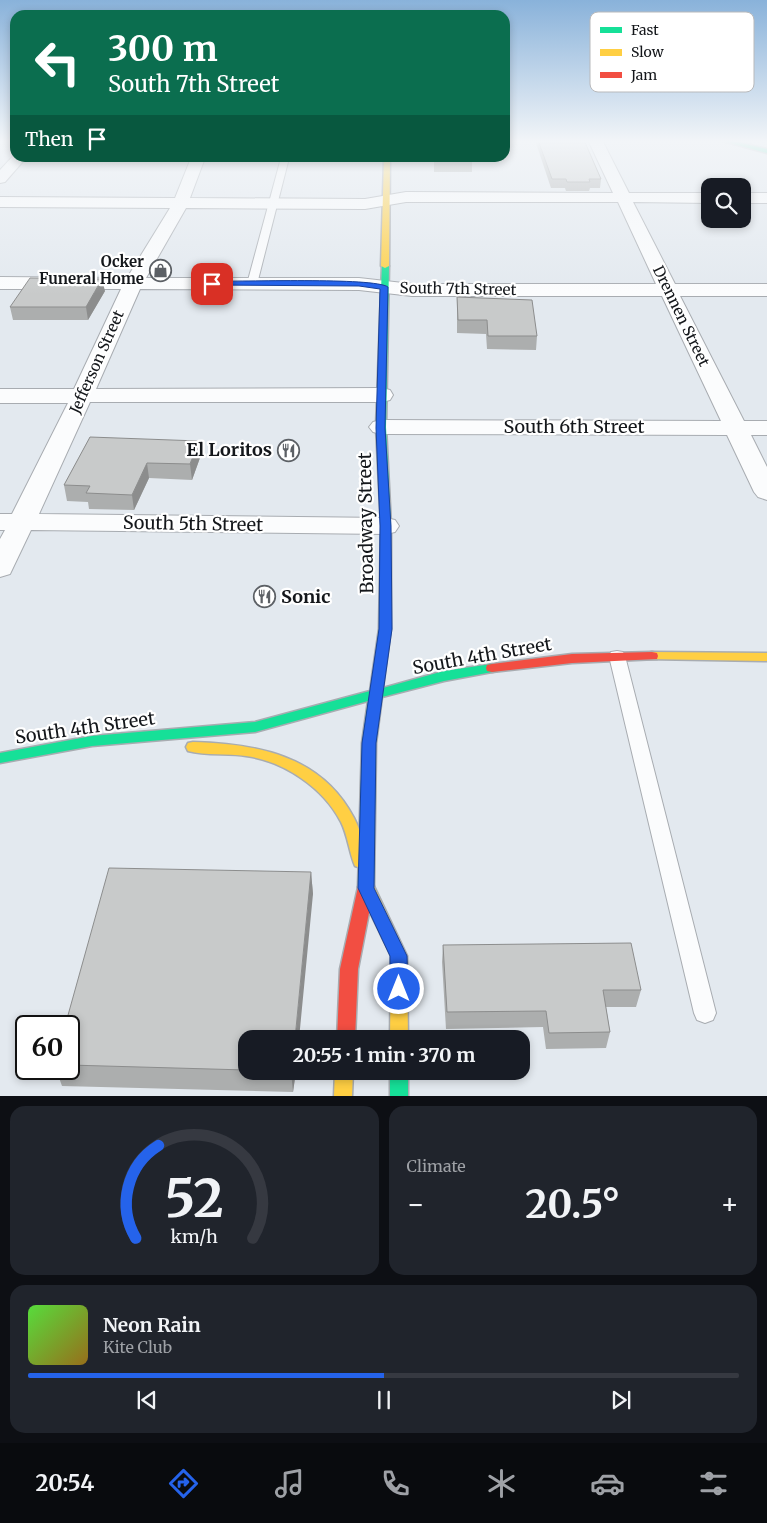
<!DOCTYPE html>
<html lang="en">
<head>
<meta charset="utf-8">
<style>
	:root { --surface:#171b24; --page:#20242c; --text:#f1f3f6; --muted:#9ea1a6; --line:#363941; --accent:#2563eb }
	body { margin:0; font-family:Merriweather,serif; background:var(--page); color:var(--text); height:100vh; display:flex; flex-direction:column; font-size:19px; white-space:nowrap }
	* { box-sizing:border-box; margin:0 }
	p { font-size:16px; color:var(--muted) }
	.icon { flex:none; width:28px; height:28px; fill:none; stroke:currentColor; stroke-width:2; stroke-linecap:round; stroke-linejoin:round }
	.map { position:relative; height:1096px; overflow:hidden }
	.side { display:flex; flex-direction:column; gap:10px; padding:10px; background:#0d0f14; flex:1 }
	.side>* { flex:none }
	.hud { position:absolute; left:10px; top:10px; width:500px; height:152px; border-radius:15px; box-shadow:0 2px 8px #0003; background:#0b6e4f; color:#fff; overflow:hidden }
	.controls { position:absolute; left:701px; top:178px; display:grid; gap:10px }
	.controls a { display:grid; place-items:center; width:50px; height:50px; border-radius:10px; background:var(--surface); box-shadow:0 2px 8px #0003; font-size:25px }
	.speed { position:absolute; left:15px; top:1015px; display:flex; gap:10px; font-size:25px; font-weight:700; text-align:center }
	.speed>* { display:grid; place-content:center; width:65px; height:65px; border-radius:50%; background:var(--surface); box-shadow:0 2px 8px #0003; line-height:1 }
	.speed .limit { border:2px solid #111; border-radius:8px; background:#fff; color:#111 }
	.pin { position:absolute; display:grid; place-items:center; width:42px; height:42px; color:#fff; margin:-21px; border-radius:10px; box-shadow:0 2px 8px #0006 }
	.me { position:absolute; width:55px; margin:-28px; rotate:0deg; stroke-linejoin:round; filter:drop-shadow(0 0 4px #0008) }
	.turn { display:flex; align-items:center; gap:18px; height:105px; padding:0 15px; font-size:22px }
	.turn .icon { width:65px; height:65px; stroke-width:2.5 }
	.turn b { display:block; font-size:35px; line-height:42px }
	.then { display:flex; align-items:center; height:48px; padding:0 15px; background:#0003; gap:10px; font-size:19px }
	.big { font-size:38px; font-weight:700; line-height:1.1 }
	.side .tile { flex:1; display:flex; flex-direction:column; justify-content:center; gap:8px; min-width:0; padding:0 18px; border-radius:15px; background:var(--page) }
	.side .dial { align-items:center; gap:0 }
	.dial svg { height:130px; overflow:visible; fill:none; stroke:var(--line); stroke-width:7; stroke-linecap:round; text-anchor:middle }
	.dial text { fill:var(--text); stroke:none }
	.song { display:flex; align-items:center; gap:15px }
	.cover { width:60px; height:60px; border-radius:8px; background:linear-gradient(135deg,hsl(110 70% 55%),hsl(40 70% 35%)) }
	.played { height:5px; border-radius:2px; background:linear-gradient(90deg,var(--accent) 50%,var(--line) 50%) }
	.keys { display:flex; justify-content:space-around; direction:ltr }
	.heat { display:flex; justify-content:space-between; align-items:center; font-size:28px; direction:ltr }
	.side .tiles { flex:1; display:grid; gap:10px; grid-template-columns:1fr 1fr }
	.tile:last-child { grid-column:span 2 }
	.trip { position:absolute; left:238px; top:1030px; width:292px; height:50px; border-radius:15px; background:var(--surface); box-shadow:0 2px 8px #0003; font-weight:700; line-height:50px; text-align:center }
	.tab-bar { display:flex; height:80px; justify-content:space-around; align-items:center; background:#090b0e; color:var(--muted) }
	.tab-bar .icon { width:35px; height:35px }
	.tab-bar .on { color:var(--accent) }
	.tab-bar b { font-size:22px; color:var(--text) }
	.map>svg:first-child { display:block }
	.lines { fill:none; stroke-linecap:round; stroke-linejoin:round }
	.lane-casing { stroke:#a8acb1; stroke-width:2 }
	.street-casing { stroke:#a8acb1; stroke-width:2 }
	.fast-casing { stroke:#a8acb1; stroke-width:3 }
	.slow-casing { stroke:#a8acb1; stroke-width:3 }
	.jam-casing { stroke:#a8acb1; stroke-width:3 }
	.lane { fill:#fbfcfd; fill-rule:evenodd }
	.street { fill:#fbfcfd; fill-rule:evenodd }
	.fast { fill:#16e098; fill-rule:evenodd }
	.slow { fill:#ffcf43; fill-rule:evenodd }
	.jam { fill:#f24e42; fill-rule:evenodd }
	.wall { fill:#acaeae }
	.shaded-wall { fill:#8c8d8d }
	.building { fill:#c8caca; stroke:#8c8d8d }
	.route { fill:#2563eb; stroke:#184099 }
	.labels { text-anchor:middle; stroke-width:4.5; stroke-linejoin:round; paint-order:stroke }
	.far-poi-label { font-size:15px; font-weight:bold; fill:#14171b; stroke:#fff; text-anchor:end }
	.far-street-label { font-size:15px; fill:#14171b; stroke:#fff }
	.street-label { font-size:18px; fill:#14171b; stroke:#fff }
	.poi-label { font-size:18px; font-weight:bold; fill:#14171b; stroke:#fff; text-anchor:end }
	.key { fill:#fff; stroke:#b8b9bb; stroke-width:1 }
	.key-label { font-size:14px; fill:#14171b }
</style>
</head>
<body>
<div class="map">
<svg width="767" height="1096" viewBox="0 0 767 1096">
	<rect width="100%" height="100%" fill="#e3e9ef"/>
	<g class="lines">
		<defs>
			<path id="lane" d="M281 158H289L257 284 252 287 247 284Z
				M617 651 623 652 625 656 716 1013 713 1020 705 1023 697 1020 694 1013 609 656 611 652Z"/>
			<path id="street" d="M588 140H602L629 193H710V203L633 202 675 284H767V296H680L744 421H767V435H751L767 467V500L758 497 754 492 727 435 381 434 373 432 369 427 373 422 381 420 721 421 662 296H412L359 290 140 289 96 389 382 388 390 390 393 395 390 400 382 402H90L39 514 386 518 395 520 399 526 395 532 386 534 31 530 10 574 0 577V539L5 530H0V514H12L68 403H0V389H74L121 289H0V277L127 278 170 208 0 207V197L175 198 191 158H205L190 198 365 199 406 192 613 193ZM406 202H618L656 284H412L359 278H146L186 208 365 209Z
				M14 155 15 158H26L5 182 0 183V170Z
				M742 193H767V203H742Z"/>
			<path id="fast" d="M719 140H730L767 149V153Z
				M382 264 389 266 386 427 391 526V629L383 688 444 671 492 664 497 665 498 668 497 671 492 672 444 681 382 697 376 743 374 887 372 892 366 894 360 892 358 887 362 743 368 701 255 732 92 746 0 763V753L92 736 255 722 370 691 379 629 381 526 376 427Z
				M390 1071H408V1096H390Z"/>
			<path id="slow" d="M384 158H390L389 266 385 268 381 266Z
				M652 652 767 653V661L647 659 646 656 647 653Z
				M193 742C257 744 321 755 354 818 361 831 364 846 369 861L367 866 361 868 355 866C349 852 348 836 341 822 323 787 283 761 246 756 227 753 206 756 188 751L186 747 188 743Z
				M366 880 372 882 407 956 408 1039H390L391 956 358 887 360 882Z
				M335 1071H353L352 1096H334Z"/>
			<path id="jam" d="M652 652 657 653 658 656 657 659 572 663 492 672 487 671 486 668 487 665 492 664 572 654Z
				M366 880 372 882 374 887 358 969 355 1039H337L340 969 358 887 360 882Z"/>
		</defs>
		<use href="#lane" class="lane-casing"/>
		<use href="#street" class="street-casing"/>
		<use href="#fast" class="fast-casing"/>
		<use href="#slow" class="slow-casing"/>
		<use href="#jam" class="jam-casing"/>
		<use href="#lane" class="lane"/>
		<use href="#street" class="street"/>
		<use href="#fast" class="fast"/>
		<use href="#slow" class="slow"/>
		<use href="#jam" class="jam"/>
	</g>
	<path class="wall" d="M535 140H584L601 179 600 188H590L589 191H566L565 188H551Z
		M434 158H472V172H434Z
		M105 291 88 320H13L10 307Z
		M457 297 537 336 536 350 487 349 486 334 457 333Z
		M90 437 201 455 192 480 149 478 134 510 89 509 88 502 67 501 64 485Z
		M311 872 313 894 246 1039V1071H296L293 1092 62 1086 56 1069H69V1026Z
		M443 945 641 990 636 1007H606L610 1032 606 1048 546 1049 543 1027 446 1029 442 962Z"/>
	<path class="shaded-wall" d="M102 279 105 291 88 320 86 307Z
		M199 441 201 455 192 480 190 464Z
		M147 463 149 478 134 510 132 495Z
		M311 872 313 894 299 1039H295Z
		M291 1071H296L293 1092Z"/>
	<path class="building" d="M538 140H584L601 179H589L590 182H567L566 179H552Z
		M435 158H472V161H435Z
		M30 278 102 279 86 307H10Z
		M457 297 532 300 537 336H488L487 320H458Z
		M90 437 199 441 190 464 147 463 132 495 86 493 90 486 64 485Z
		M109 868 311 872 295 1039H246V1070L69 1065V1026H65Z
		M631 943 641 990H603L610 1032 549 1033 546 1011 447 1012 443 945Z"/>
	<linearGradient id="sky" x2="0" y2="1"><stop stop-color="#89b2da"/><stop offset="0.48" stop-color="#f2f5f8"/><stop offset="1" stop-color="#f2f5f8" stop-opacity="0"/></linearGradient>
	<rect width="767" height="294" fill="url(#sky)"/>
	<path class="route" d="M212 281C239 282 374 277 388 287L385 428 391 526 392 629 376 743 374 888 407 956 408 989 405 995 399 998 393 995 390 989V956L358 888 362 743 379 629 380 526 376 428 380 289 359 286 210 285V282Z"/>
	<defs>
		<symbol id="shop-ring" viewBox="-11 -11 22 22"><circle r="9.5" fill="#fff" stroke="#5c6065" stroke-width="1.5"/><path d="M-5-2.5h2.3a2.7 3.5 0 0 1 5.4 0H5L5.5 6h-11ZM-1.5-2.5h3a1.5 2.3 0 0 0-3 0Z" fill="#5c6065"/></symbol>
		<symbol id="restaurant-ring" viewBox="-11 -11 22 22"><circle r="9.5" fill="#fff" stroke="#5c6065" stroke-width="1.5"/><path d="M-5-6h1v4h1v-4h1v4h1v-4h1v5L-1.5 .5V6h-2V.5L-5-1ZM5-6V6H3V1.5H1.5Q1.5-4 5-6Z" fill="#5c6065"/></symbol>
	</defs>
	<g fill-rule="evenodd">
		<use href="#shop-ring" x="148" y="258" width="25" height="25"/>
		<use href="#restaurant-ring" x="276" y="438" width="25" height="25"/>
		<use href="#restaurant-ring" x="252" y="584" width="25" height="25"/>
	</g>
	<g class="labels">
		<g class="far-poi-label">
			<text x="144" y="267">Ocker<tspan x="144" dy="17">Funeral Home</tspan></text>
		</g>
		<g class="far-street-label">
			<text transform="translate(458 289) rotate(1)" y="5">South 7th Street</text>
			<text transform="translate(681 316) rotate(64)" y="5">Drennen Street</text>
			<text transform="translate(97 362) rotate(-66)" y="5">Jefferson Street</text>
		</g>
		<g class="street-label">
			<text x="574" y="433">South 6th Street</text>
			<text transform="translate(366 523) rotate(-91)" y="6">Broadway Street</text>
			<text transform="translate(193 524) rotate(1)" y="6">South 5th Street</text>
			<text transform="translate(482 656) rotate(-10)" y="6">South 4th Street</text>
			<text transform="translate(85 728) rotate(-8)" y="6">South 4th Street</text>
		</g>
		<g class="poi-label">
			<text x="272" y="456">El Loritos</text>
			<text x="281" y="603" text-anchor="start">Sonic</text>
		</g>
	</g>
	<rect x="590" y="12" width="164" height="80" rx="8" class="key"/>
	<rect x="600" y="27" width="22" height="6" fill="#16e098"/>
	<rect x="600" y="49" width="22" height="7" fill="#ffcf43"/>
	<rect x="600" y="72" width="22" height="6" fill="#f24e42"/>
	<g class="key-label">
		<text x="631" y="35">Fast</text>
		<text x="631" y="57">Slow</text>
		<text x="631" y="80">Jam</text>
	</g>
</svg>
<div class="controls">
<a><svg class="icon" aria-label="search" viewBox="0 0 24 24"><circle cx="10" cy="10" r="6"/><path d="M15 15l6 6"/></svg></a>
</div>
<div class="speed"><div class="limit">60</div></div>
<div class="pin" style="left:212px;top:284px;background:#d93025"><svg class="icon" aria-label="arrive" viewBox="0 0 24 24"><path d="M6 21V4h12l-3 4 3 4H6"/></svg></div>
<svg class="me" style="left:399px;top:989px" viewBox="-20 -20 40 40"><circle r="17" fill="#2563eb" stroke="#fff" stroke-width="3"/><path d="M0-11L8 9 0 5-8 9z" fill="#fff"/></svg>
<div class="trip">20:55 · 1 min · 370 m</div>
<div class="hud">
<div class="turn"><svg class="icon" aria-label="left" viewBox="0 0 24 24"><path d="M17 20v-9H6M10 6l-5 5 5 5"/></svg><div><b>300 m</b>South 7th Street</div></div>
<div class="then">Then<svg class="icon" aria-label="arrive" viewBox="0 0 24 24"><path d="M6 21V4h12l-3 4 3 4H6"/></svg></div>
</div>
</div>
<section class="side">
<div class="tiles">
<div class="tile dial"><svg viewBox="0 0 100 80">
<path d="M14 69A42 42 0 1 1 86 69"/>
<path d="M14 69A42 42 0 0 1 28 12" stroke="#2563eb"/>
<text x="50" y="56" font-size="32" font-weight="700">52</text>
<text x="50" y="72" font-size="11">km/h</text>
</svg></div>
<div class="tile"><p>Climate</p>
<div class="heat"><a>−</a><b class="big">20.5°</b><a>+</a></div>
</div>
<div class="tile">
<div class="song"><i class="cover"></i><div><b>Neon Rain</b><p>Kite Club</p></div></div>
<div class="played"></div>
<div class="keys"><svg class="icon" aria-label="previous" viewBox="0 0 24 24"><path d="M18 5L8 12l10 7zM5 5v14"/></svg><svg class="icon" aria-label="pause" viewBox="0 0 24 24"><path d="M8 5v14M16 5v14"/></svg><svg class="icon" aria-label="next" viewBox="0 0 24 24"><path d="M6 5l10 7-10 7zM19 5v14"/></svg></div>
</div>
</div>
</section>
<nav class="tab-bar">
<b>20:54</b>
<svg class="icon on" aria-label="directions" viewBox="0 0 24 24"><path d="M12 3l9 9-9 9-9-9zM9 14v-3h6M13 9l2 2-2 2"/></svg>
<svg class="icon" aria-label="music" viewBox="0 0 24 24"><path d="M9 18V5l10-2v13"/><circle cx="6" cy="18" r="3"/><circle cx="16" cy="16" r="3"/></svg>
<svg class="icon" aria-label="phone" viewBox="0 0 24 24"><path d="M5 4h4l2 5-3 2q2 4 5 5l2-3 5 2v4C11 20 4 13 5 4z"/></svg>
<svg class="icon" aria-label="climate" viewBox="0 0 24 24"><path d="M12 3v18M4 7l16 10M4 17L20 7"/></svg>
<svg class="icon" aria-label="car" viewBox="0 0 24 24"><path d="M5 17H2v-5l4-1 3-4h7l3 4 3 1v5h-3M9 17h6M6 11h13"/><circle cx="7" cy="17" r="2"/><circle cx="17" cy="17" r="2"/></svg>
<svg class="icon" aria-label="filters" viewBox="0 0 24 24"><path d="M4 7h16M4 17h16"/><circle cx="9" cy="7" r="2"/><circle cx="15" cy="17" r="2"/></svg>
</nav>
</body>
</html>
